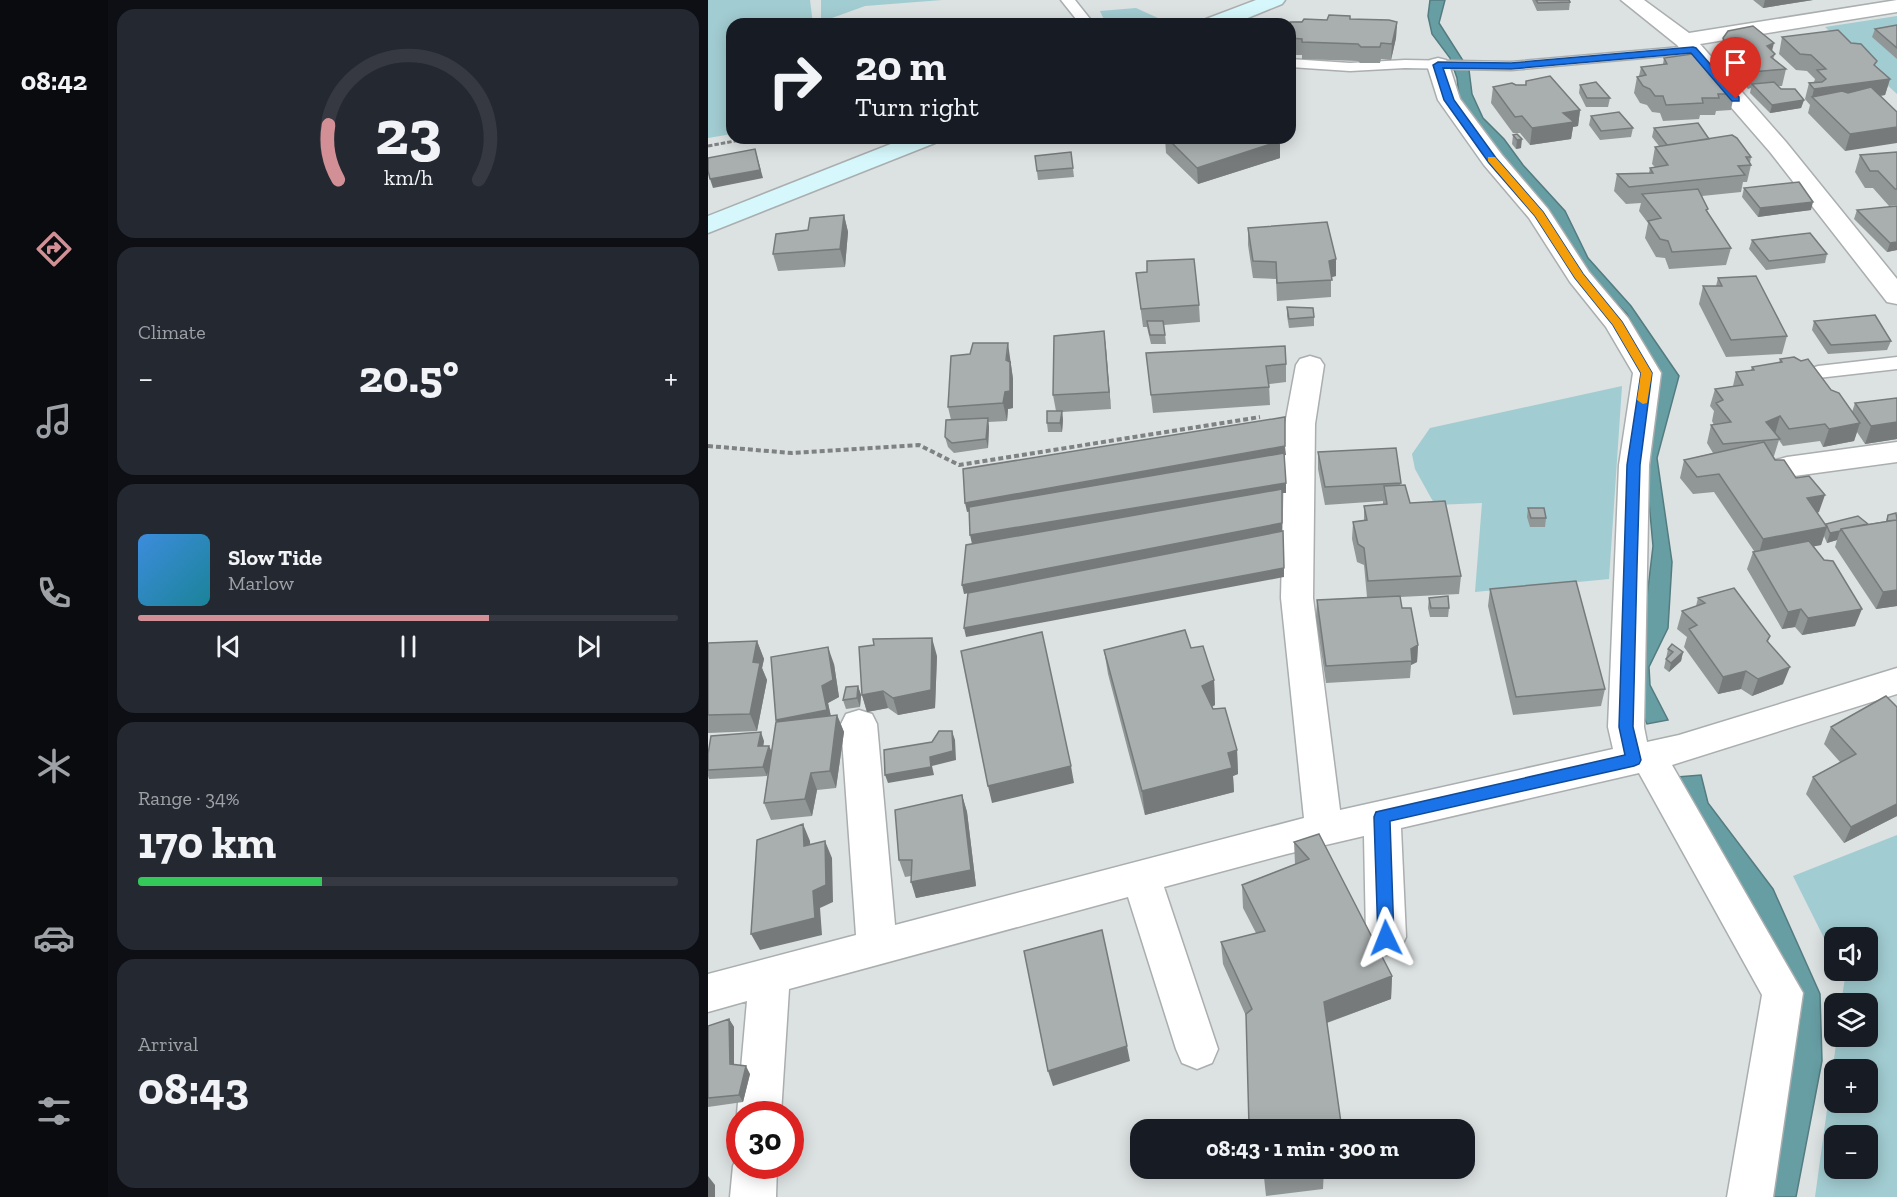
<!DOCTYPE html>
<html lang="en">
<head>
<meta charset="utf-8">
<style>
	:root { --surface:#171b24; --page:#242831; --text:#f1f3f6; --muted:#9ea1a6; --line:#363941; --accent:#d29096 }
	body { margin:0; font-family:"Zilla Slab",serif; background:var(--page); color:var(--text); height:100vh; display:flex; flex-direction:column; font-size:22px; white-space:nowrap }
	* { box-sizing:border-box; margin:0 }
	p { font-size:20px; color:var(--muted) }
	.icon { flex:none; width:33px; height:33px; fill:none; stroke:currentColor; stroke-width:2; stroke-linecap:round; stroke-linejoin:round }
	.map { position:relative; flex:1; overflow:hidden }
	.side { display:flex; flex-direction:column; gap:9px; padding:9px; background:#0d0f14; width:600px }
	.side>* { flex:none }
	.top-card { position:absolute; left:18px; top:18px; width:570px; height:126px; border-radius:18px; box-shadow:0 3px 15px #0003; background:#171b24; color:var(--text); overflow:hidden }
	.buttons { position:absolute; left:1116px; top:927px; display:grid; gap:12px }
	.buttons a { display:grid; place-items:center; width:54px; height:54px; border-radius:12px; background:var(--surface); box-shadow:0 3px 15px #0003; font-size:30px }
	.speed { position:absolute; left:18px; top:1101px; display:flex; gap:12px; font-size:30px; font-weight:700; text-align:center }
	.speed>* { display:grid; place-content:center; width:78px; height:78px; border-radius:50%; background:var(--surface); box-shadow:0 3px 15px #0003; line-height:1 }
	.speed .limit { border:9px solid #d22; background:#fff; color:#111 }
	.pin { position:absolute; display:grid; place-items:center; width:51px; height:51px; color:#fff; margin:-62px -26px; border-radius:50% 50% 50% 0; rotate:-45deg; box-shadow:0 0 6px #0007 }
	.pin .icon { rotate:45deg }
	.me { position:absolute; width:66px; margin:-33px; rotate:358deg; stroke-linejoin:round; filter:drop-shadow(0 0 4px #0008) }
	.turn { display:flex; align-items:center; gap:21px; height:126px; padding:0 30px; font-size:27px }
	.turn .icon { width:78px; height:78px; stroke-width:2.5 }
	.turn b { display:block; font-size:42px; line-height:51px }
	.big { font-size:45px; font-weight:700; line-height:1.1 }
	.side .tile { flex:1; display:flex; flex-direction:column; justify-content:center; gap:9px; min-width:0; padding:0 21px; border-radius:18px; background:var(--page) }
	.side .dial { align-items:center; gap:0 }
	.dial svg { height:156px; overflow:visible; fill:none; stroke:var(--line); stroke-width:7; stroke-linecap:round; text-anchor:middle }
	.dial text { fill:var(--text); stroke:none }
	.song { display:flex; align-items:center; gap:18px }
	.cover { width:72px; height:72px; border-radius:9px; background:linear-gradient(135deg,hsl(210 70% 55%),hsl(190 70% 35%)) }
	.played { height:6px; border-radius:3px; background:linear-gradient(90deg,var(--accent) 65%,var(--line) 65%) }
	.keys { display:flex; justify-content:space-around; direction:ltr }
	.heat { display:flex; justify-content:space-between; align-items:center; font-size:33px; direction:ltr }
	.charge { height:9px; border-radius:4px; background:linear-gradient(90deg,#34c759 34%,var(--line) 0) }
	.trip { position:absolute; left:422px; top:1119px; width:345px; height:60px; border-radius:18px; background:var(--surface); box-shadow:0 3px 15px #0003; font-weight:700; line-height:60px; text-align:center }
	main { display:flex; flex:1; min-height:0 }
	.dock { display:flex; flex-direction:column; width:108px; justify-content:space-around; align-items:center; background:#090b0e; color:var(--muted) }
	.dock .icon { width:42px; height:42px }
	.dock .selected { color:var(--accent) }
	.dock b { font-size:27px; color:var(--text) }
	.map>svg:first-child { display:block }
	.green { fill:#a1ccd1; fill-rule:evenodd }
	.water { fill:#669ea4; stroke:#547c80; stroke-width:1.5 }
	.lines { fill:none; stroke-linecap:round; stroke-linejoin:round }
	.lane-casing { stroke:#aaaeaf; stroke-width:3 }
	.street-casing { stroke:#aaaeaf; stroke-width:3 }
	.secondary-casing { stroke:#aaaeaf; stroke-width:3 }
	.path-far1 { stroke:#7f8283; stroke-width:3; stroke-dasharray:4.5 2; stroke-linecap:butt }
	.path { stroke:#7f8283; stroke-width:4; stroke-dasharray:5 3; stroke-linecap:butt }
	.lane { fill:#fff; fill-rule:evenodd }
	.street { fill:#fff; fill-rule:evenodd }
	.secondary { fill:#d6f8fc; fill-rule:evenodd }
	.wall { fill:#919696 }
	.shaded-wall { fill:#767a7a }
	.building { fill:#a9aeaf; stroke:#767a7a; stroke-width:1.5 }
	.route { fill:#1a73e8; stroke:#114b97; stroke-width:1.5 }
	.slow { fill:#f59e0b }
</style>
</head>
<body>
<main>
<nav class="dock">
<b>08:42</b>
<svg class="icon selected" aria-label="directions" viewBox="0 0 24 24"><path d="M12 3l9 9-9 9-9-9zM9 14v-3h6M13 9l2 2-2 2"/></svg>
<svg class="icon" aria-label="music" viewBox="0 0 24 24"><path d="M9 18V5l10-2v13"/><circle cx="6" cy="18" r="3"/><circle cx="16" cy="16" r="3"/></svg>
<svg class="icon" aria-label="phone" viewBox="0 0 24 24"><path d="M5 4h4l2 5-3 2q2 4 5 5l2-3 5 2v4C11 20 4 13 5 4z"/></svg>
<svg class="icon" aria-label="climate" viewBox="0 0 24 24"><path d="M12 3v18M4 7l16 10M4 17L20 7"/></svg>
<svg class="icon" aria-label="car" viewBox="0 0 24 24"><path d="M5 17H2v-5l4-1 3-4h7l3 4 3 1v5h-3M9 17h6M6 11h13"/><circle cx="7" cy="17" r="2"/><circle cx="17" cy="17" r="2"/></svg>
<svg class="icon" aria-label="filters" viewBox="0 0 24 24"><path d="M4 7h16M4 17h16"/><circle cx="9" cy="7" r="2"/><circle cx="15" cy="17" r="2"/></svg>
</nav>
<section class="side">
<div class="tile dial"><svg viewBox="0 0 100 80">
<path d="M14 69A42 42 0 1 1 86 69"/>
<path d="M14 69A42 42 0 0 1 9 41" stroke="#d29096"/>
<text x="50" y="56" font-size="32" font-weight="700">23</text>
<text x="50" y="72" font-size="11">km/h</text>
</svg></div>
<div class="tile"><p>Climate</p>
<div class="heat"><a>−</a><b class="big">20.5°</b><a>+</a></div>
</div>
<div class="tile">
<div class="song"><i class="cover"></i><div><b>Slow Tide</b><p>Marlow</p></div></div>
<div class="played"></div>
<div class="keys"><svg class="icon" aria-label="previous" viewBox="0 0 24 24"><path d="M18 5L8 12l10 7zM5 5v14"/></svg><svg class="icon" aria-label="pause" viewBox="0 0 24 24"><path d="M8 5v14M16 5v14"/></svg><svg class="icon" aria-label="next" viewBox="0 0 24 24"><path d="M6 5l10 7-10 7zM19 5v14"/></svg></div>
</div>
<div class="tile"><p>Range · 34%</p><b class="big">170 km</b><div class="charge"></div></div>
<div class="tile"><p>Arrival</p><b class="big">08:43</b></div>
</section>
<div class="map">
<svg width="1189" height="1197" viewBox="0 0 1189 1197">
	<rect width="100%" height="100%" fill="#dce1e1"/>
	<path class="green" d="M0 0H102L105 24H24V134L0 138Z
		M113 0H234L157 6 113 22Z
		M428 8 450 18 443 24H398L392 11Z
		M1189 16V94L1117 27Z
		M914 386 901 579 767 592 774 503 727 505 707 469 704 454 722 428Z
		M1189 835V1197H1107L1129 1037 1160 1036V1004L1133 1003 1137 978 1133 971 1160 970V938H1126V958L1085 876ZM1126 1070H1160V1102H1126ZM1126 1136H1160V1168H1126Z"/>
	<path class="water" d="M722 0H737L731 23 761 70 764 94 775 118 796 139 815 165 857 211 880 258 923 306 971 376 949 458 964 562 960 628 941 667 942 685 960 720 939 724 927 698 945 546 937 458 950 371 919 314 871 264 761 117 751 96 749 78 742 58 724 34 720 16Z
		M993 775 1000 803 1065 889 1112 994 1114 1061 1088 1197H1059L1092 1019 1089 986 970 777Z"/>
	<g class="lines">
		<defs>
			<path id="lane" d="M353 0H367L386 24H372Z
				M985 46 990 47 992 50 990 53 803 70 697 68 642 71 582 67V59L642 63 697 60 803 62Z
				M1189 357V369L1110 378 1104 376 1101 372 1104 368 1110 366Z"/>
			<path id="street" d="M913 0H936L981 33 1189 0V12L992 44 1078 142 1189 279V304L1179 302 1062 152 969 45Z
				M730 58 738 60 741 65 752 99 794 155 840 209 881 272 920 318 953 373 941 465 936 727 939 742 971 735 1189 668V694L964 765 1095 993 1065 1197H1019L1054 995 931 773 693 828 698 937 692 949 678 955 664 949 658 937 656 836 579 854 456 887 510 1049 504 1063 489 1069 474 1063 468 1049 420 897 81 989 73 1114H32V1119L29 1114 39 1001 0 1012V974L148 935 133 724 138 714 151 710 164 714 169 724 187 925 596 818 573 598 577 424 588 365 592 359 602 356 612 359 616 365 607 424 605 598 632 810 905 749 900 727 911 465 925 373 898 327 862 282 821 218 776 165 730 100 719 65 722 60Z
				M1189 442V462L1079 477 1068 474 1064 467 1068 460 1079 457Z
				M31 1151 32 1166H69L68 1197H22L25 1166Z"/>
			<path id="secondary" d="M548 0H577L574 4 525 24H495L498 19Z
				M198 138H231L227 143 0 233V216Z"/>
		</defs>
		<use href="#lane" class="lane-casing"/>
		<use href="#street" class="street-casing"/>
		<use href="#secondary" class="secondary-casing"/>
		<path class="path-far1" d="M0 146 43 138"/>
		<path class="path" d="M0 446 84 453 211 445 251 465 552 417"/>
		<use href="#lane" class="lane"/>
		<use href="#street" class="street"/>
		<use href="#secondary" class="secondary"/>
	</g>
	<path class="wall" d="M824 0H861L862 2 861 10 829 11Z
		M1045 0H1105L1055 8Z
		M642 19 689 22 688 38 683 60 673 59 672 63H652L650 61 594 59V55H582V22Z
		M1189 25V59L1164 37 1167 29Z
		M1074 37 1143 43 1182 79 1177 95 1172 96 1137 151 1100 113 1102 105 1097 99 1101 83 1106 82 1107 79 1099 71 1088 70 1071 54Z
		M1015 38 1064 52 1067 54 1065 59 1078 69 1074 86H1070L1073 89 1096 100 1093 108 1062 113 1042 93 1043 88 1040 89 1014 59 1012 54Z
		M956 58 1003 72 1026 94 1023 110 1008 111 1007 115H992L991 119 955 121 952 113 944 112 939 105 932 103 926 93 929 77 931 76 933 67 955 64Z
		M808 85 872 110 870 126 865 127 863 139 822 145 812 133H805L783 103 785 87Z
		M872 85 902 98 900 107H878L871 93Z
		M883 116 925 128 923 137 892 140 881 125Z
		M946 128 1001 139 1043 157 1042 163 1043 165 1039 182H1035L1033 192 994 196 1000 213 1023 248 1018 265 961 269 957 258 948 257 937 238 940 223 931 211 933 203 918 204 906 191 909 174 941 173 942 168 947 167 944 164 947 147 951 146 944 137Z
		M809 134 813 148 808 149 804 144 805 135Z
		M457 138H568L572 141V158L490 184 458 153Z
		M363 152 366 177 330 180 327 156Z
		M1189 152V205L1181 206 1165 188H1157L1147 172 1152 155Z
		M1036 188 1103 210 1050 217 1034 197Z
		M1149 210 1189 250 1179 252 1146 219Z
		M136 215 140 232 137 267 70 271 65 254 100 230Z
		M540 228 628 259V276L623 277V297L569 301 568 279 545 278 540 245Z
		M1044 240 1119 254 1117 263 1058 270 1041 249Z
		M428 273 491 305 492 322 456 325 458 344H443L439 327H435Z
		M1010 278 1079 336 1074 354 1018 357 991 304 995 286H1008Z
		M579 307 606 317V326L581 328 579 316Z
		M1106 321 1183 341 1179 350 1120 354 1104 330Z
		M396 331 403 409 354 412 355 420 354 432H340L339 423 348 411 345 395Z
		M438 353 578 364V382L561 384 562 405 445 413Z
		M1072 359 1123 390 1144 412 1147 403 1189 398V439L1157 444 1149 432 1146 441 1115 447 1112 441 1075 446 1071 440 1066 456H1065L1111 512 1109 513 1117 525 1160 524 1178 521 1180 515 1189 606 1168 609 1127 547 1129 540 1119 543 1116 536 1113 545 1106 546 1147 626 1094 635 1087 627 1074 629 1039 569 1045 552 1046 551 1006 492 985 494 972 478 976 460 1005 453 999 443 1003 425H1006L1004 421 1006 411 1002 406 1007 389 1025 386 1028 372 1043 370 1044 367 1071 363Z
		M303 361V365L305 379V408L300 409 299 421 280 422 281 427 280 448 246 453 240 447 237 437 243 420 240 407Z
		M610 452 693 483 692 485 702 503 753 576 751 594 692 597 694 608 710 645 709 662 703 665 702 678 618 683 608 617 609 600 659 597 656 565 649 562 644 539 645 522 656 520V506L675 504V501L617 505 610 469Z
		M820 508 838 518 837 527H822L819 517Z
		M782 589 897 689 893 706 805 715 780 606Z
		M721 598 741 608 740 617H722L720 608Z
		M990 598 1062 636 1060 641 1075 684 1044 696 1033 689 1010 694 976 647 979 637 969 629 974 611 988 606Z
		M49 641 56 659 54 668 59 680 49 731 0 733V643Z
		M483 648 506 680 507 705 504 707 529 750 530 774 525 776 526 792 437 815 400 674 396 650Z
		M960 649 975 652 973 661 961 672 956 668Z
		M229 656 227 708 190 715 180 708 159 712 154 695Z
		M126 664 131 697 120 703 123 716 129 715 136 732 128 788 109 790 104 816 63 820 56 803 61 766 59 776 1 779 0 776V754L56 741 55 746 64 752 69 722 68 720Z
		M150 686 153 695 152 707 138 709 135 700Z
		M1178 696 1189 816 1136 843 1098 794 1105 777 1132 762 1116 744 1123 727Z
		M254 795 259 812 268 886 208 898 203 876 197 877 191 860Z
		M611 834 684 976 683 999 619 1023 634 1130H542L538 1016 515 964 513 942 548 933 535 908 534 885 587 864 586 842Z
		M21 1019 26 1027V1065L42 1074 35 1102 0 1107V1026Z
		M555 1168H616L615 1189 558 1196Z"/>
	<path class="shaded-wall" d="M1057 0H1105L1055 8Z
		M689 22 688 38 683 60 684 44Z
		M1066 43 1062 59 1059 46Z
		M1182 79 1177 95 1111 104 1104 97 1102 105 1106 89Z
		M1096 100 1093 108 1062 113 1064 105Z
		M872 110 870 126 865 127 863 139 822 145 824 128 855 113Z
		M1189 127V143L1137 151 1142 134Z
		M814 139 813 148 808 149 809 140Z
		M572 141V158L490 184 489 168Z
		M47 149 55 178 5 188 2 179Z
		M1105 202 1103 210 1050 217 1052 208Z
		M136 215 140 232 137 267 132 249Z
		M1189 242V250L1179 252 1182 243Z
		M628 259V276L620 278 621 261Z
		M396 331 398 348 403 409 401 392Z
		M300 343 305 379V408L300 409 299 421 295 403Z
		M354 411 355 420 354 432 352 423Z
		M1072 416 1067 434 1058 422Z
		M280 418 281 427 280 448 278 439Z
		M1189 422V439L1157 444 1163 426Z
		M1152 423 1146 441 1115 447 1121 429Z
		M577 446 578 455 259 512 257 503Z
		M578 483V493H574V532L256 594 254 585 264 544 262 535Z
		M1117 495 1111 512 1093 516 1099 498Z
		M1119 527 1113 545 1050 557 1055 539Z
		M1132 531 1129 540 1119 543 1122 533Z
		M576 568V577L258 637 256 628Z
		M1189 590V606L1168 609 1175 592Z
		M1093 609 1087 627 1074 629 1080 612Z
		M1154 609 1147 626 1094 635 1100 618Z
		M224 638 229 656 227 708 190 715 185 698Z
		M49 641 56 659 54 668 59 680 49 731 42 714 45 662Z
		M710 645 709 662 703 665V649Z
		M120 647 126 664 131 697 120 703 125 727 75 737 68 720 114 686Z
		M975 652 973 661 961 672 963 663Z
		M1082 667 1075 684 1044 696 1050 679Z
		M1038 671 1033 689 1010 694 1015 677Z
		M506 680 507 705 496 710 494 686Z
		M150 686 153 695 152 707 149 698Z
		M175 691 180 708 159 712 154 695Z
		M129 715 136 732 128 788 122 771Z
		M244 731 247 740 248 760 224 766 226 775 180 783 177 775 222 757Z
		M53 732 56 741 54 754 50 746Z
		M61 746 65 754 59 776 55 767Z
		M529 750 530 774 525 776 526 792 437 815 434 791Z
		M363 766 366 783 284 803 280 786Z
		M103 773 109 790 104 816 97 799Z
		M254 795 259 812 268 886 208 898 203 882Z
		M1189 804V816L1136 843 1143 827Z
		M95 824 102 841 103 863 96 846Z
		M117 841 124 858 125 902 112 908 114 935 52 950 43 934 105 891Z
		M684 976 683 999 615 1024 616 1002Z
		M21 1019 26 1027V1072L22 1064Z
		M419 1046 422 1061 345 1086 340 1071Z
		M38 1066 42 1074 35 1102 31 1095Z
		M0 1176 7 1185V1197H0Z"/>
	<path class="building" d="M828 0H861L862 2 830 3Z
		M621 15 642 16V19L681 20 689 22 684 44 673 43 672 47H653L650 44 594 42V39L582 38V22H594L596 19 619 20Z
		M1189 25V48L1167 29Z
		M1045 26 1066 43 1059 46 1067 54 1063 57 1078 69 1043 72 1017 43 1015 38 1020 31Z
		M1130 30 1143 43 1153 44 1169 61 1166 65 1182 79 1106 89 1101 83 1114 82 1118 79 1109 70 1118 69 1103 55 1092 54 1074 37Z
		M991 53 1003 72H1010L1026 94H1010L1011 98H994L995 103 958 105 955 96H947L942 89 935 86 929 77 938 75 933 67 959 64 956 58Z
		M842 76 872 110 855 113 866 122 824 128 814 116 807 117 785 87 804 83 808 85H818V81Z
		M888 82 902 98H879L872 85Z
		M1066 82 1073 89H1087L1096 100 1064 105 1044 84Z
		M1163 87 1189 112V127L1142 134 1104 97 1134 91 1140 93Z
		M911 112 925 128 893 131 883 116Z
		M990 123 1001 139 959 145 946 128Z
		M809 134 814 139 809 140 805 135Z
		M1024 135 1029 138 1043 157H1038L1043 165 1030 166 1037 175 921 187 909 174 945 173 942 168 960 165 947 147Z
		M459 138H568L572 141 489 168Z
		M47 149 52 170 2 179 0 171V158Z
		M363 152 365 168 329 171 327 156Z
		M1189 152V189H1187L1170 171H1162L1152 155Z
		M1091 182 1105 202 1052 208 1036 188Z
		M990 189 1000 209 998 210 1023 248 964 252 960 241 952 239 940 221 953 218 934 194Z
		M1189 206V242L1182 243 1149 210Z
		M136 215 132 249 65 254 68 234 100 230 102 218Z
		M619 222 628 259 621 261 624 280 569 283 568 262 545 261 540 228Z
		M1102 233 1119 254 1061 261 1044 240Z
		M486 259 491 305 433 309 428 273 439 272V261Z
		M1048 276 1079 336 1023 340 995 286H1014L1010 278Z
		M579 307 605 308 606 317 581 319Z
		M1167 315 1183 341 1123 345 1106 321Z
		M439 321H455L457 335H442Z
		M396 331 401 392 345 395 346 336Z
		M265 343H300L298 360 302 362V391L297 392 295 403 240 407 243 356 262 354Z
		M577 346 578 364 558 366 561 387 443 395 438 353Z
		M1086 357 1093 361 1100 359 1123 390 1131 393 1152 423 1121 429 1117 424 1081 429 1072 416 1058 422 1072 439 1015 444 1003 425 1023 422 1008 403 1015 400 1007 389 1035 385 1028 372 1046 370 1044 367 1074 362 1072 359Z
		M1189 398V422L1163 426 1147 403Z
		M339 411H354L352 423H339Z
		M577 417V446L257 503 255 469Z
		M280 418 278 439 244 443 237 437 238 420Z
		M1056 442 1067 460H1076L1088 478 1101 476 1117 495 1099 498 1119 527 1055 539 1011 474 989 477 976 460Z
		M688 448 693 483 617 487 610 452Z
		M576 453 578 483 262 535 261 507Z
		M697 485 702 503 737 501 753 576 660 581 656 548 650 544 645 522 659 520 656 506 679 504 676 486Z
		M574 489V523L254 585 258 545Z
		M820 508H836L838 518H823Z
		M1188 513 1189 520 1179 521 1180 515Z
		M1150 516 1160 524 1133 529 1132 531 1122 533 1118 524Z
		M1188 520 1189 521V590L1175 592 1133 529Z
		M575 531 576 568 256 628 260 593Z
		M1101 541 1116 560 1125 561 1154 609 1100 618 1093 609 1080 612 1045 552Z
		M868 581 897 689 808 697 782 589Z
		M1026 588 1062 636 1059 641 1082 667 1050 679 1038 671 1015 677 981 629 989 625 974 611 997 603 990 598Z
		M692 596 694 608H703L710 645 703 649 704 661 618 666 609 600Z
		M740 596 741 608H723L721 598Z
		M477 630 483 648 495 646 506 680 494 686 505 709 517 708 529 750 520 753 524 768 434 791 396 650Z
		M334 632 363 766 280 786 253 651Z
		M224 638 223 690 185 698 175 691 154 695 151 647 166 645 165 639Z
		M49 641 45 662 52 663 42 714 0 715V643Z
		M964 644 975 652 963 663 958 659 965 652 960 649Z
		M120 647 125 680 114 686 119 710 68 720 63 657Z
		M150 686 149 698 135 700 138 687Z
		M1178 696 1189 707V804L1143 827 1105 777 1148 754 1123 727Z
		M129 715 122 771 103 773 97 799 56 803 68 722Z
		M231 731H244L245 751 222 757 223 767 177 775 176 750 224 742Z
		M53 732 50 746H61L55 767 0 770V754L3 736Z
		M254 795 263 870 203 882 204 860H191L187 810Z
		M95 824 96 846 117 841 118 885 105 891 107 918 43 934 49 840Z
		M611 834 684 976 616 1002 634 1130H546L541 1126 538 1014 544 1009 513 942 557 931 534 885 601 859 586 842Z
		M394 930 419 1046 340 1071 316 951Z
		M21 1019 22 1064 38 1066 31 1095 0 1098V1026Z
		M556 1168H616V1169L557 1176Z"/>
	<path class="route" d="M985 47 988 48 1031 97V101H1024L983 53 803 69 735 68 746 100 788 158 835 212 875 274 914 322 944 373 932 465 929 567 925 727 933 760 931 764 926 766 682 821 686 938 684 943 678 945 672 943 670 938 666 817 668 812 917 755 911 727 919 465 933 373 905 325 867 278 827 216 781 163 736 100 725 65 730 62 803 63Z"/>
	<path class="slow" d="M780 157H787L835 212 875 274 914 322 944 373 939 403 935 404 929 400 933 373 905 325 867 278 827 216 780 161Z"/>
</svg>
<div class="buttons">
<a><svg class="icon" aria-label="sound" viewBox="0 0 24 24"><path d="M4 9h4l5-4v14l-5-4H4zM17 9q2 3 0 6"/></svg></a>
<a><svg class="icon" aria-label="layers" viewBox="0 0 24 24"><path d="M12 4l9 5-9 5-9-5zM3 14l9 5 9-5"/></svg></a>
<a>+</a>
<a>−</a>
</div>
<div class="speed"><div class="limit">30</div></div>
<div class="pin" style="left:1028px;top:99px;background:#d93025"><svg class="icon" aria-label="arrive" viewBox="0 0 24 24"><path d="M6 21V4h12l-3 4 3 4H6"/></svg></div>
<svg class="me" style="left:678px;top:938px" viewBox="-20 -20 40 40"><path d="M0-17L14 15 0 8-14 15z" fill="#1a73e8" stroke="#fff" stroke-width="4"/></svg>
<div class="trip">08:43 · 1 min · 300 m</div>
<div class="top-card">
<div class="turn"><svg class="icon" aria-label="right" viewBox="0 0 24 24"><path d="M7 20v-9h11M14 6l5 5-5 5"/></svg><div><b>20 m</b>Turn right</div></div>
</div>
</div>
</main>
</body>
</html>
